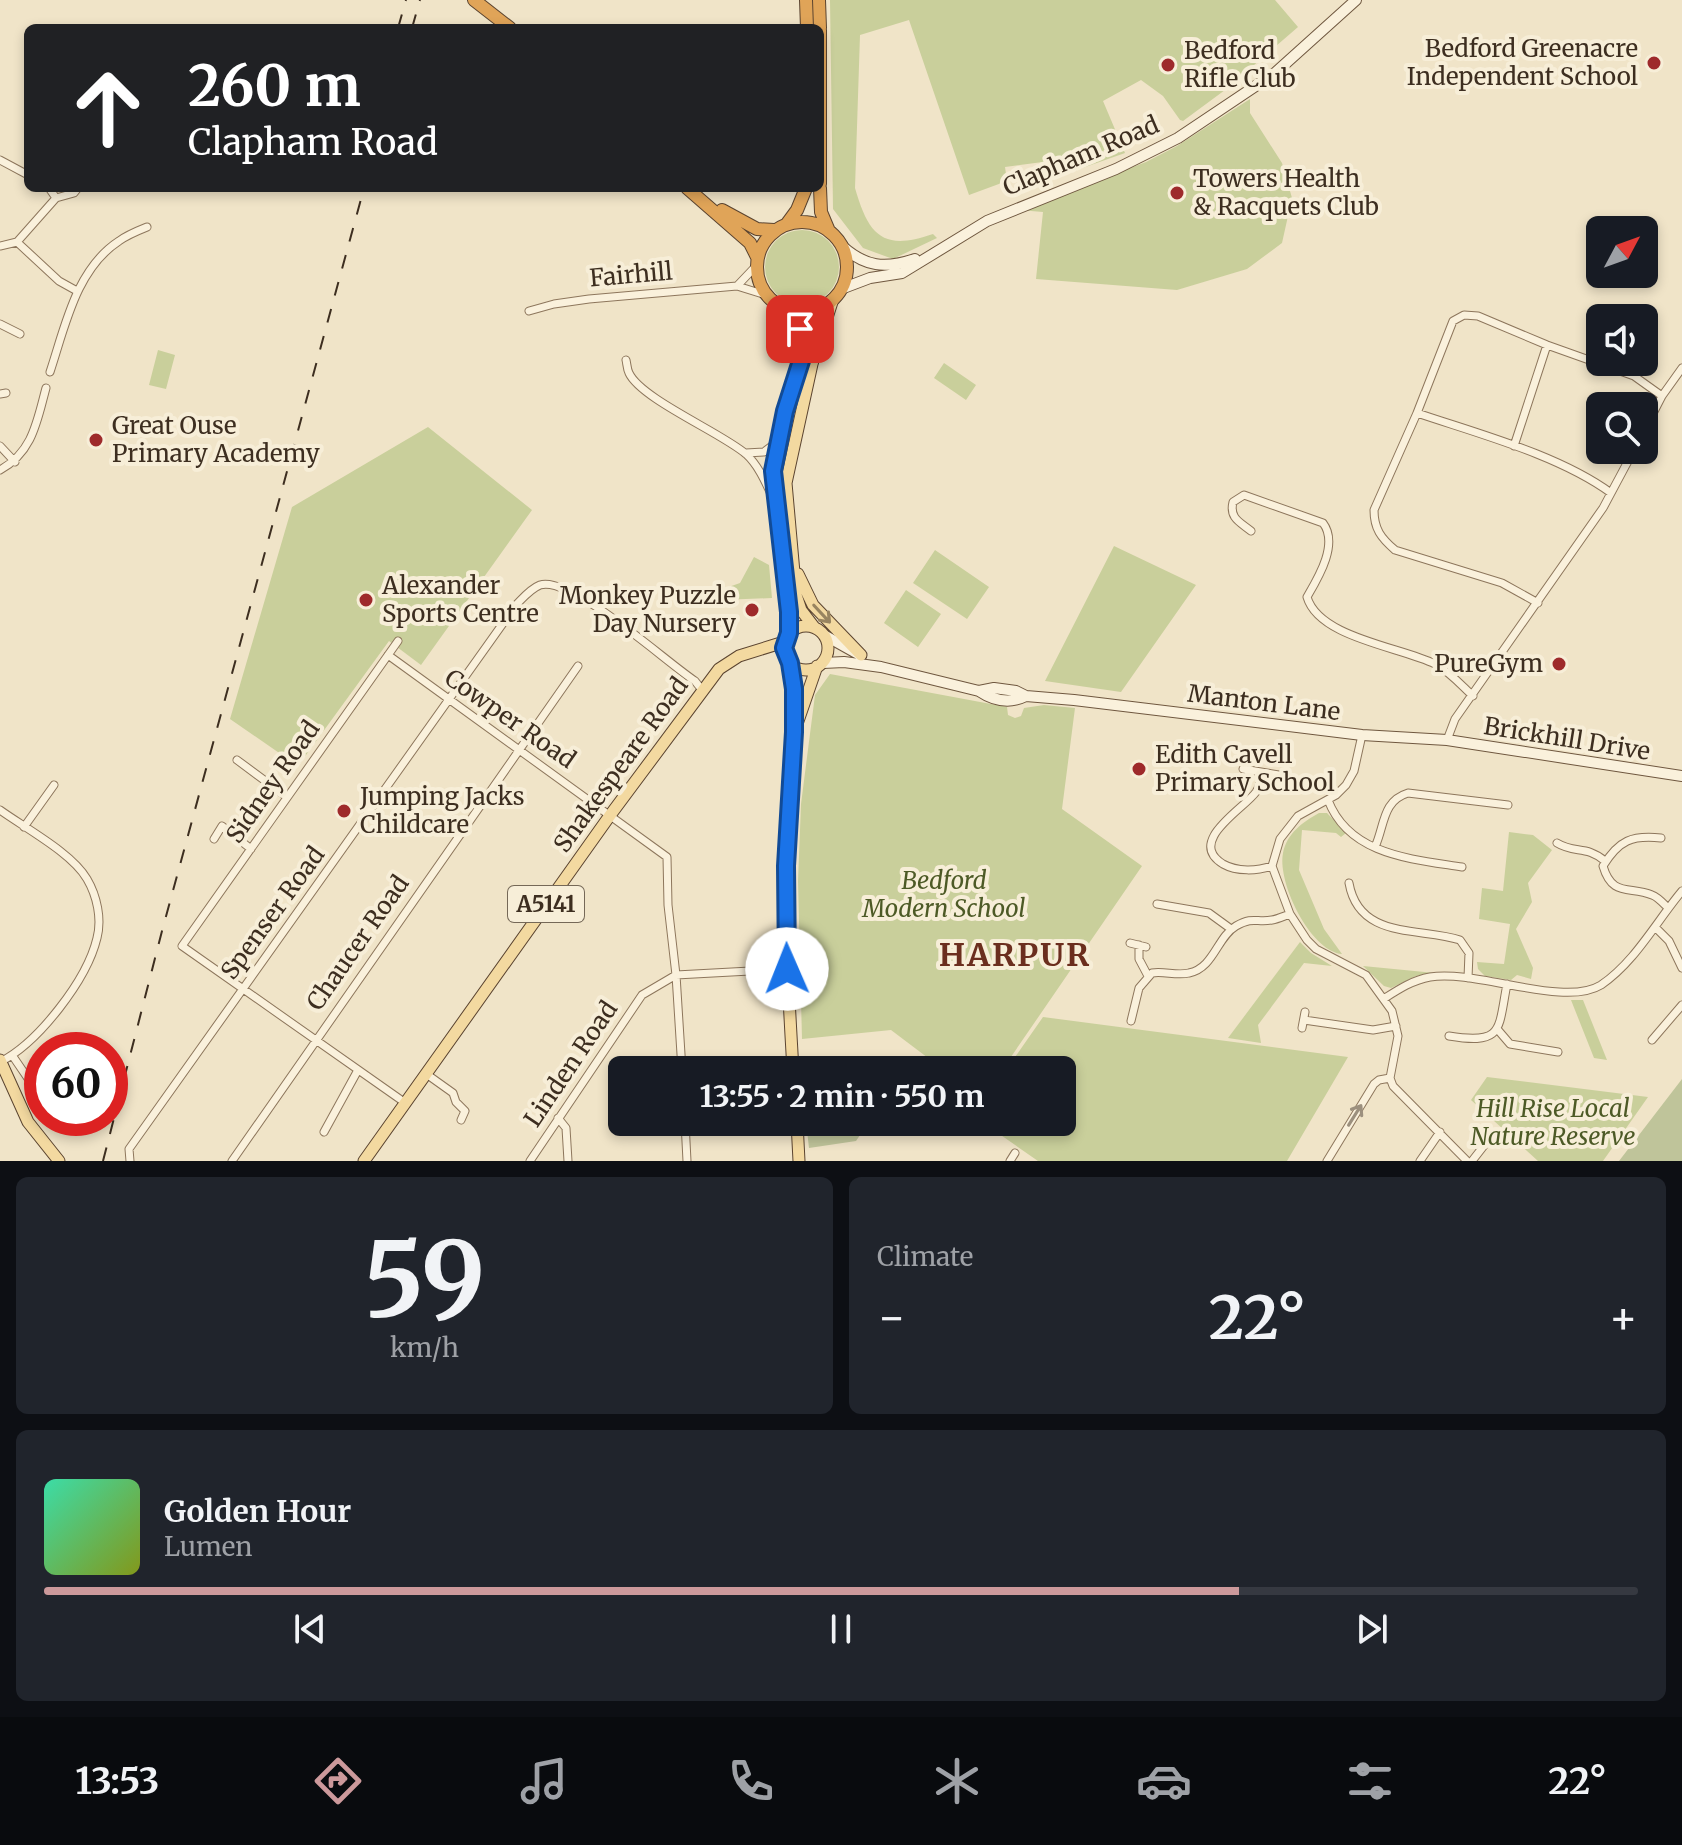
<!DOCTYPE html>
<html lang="en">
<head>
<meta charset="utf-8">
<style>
	:root { --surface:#171b24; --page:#20242c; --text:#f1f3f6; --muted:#9ea1a6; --line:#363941; --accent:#cc999b }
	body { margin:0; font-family:Merriweather,serif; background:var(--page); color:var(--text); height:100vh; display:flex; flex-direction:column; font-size:30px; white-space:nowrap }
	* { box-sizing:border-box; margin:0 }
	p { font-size:26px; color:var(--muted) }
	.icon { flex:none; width:44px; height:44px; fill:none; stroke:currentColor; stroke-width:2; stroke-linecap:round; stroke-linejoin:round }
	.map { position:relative; height:1161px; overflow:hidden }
	.sheet { display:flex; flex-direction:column; gap:16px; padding:16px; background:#0d0f14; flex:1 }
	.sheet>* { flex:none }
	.hud { position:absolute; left:24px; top:24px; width:800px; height:168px; border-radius:12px; box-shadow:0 4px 12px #0003; background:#202124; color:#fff; overflow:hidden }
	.needle { width:52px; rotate:49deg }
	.tools { position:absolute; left:1586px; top:216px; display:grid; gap:16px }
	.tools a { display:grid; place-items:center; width:72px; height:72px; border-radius:12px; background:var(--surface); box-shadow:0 4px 12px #0003; font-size:40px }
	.speed { position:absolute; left:24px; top:1032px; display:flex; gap:16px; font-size:40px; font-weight:700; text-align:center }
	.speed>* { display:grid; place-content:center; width:104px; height:104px; border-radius:50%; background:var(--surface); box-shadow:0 4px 12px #0003; line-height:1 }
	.speed .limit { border:12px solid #d22; background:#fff; color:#111 }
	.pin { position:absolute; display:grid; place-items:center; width:68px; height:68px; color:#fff; margin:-34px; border-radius:16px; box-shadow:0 4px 12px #0006 }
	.me { position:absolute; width:88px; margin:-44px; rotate:359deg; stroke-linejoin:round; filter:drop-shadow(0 0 6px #0008) }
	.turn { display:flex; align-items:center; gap:28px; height:168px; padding:0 32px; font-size:36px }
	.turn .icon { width:104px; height:104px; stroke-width:2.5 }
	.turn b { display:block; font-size:56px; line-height:68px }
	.big { font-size:60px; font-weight:700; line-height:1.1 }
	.sheet .card { flex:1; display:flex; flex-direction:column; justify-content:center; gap:12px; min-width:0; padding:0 28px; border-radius:12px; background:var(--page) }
	.sheet .dial { align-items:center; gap:0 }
	.dial b { font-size:104px; line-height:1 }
	.song { display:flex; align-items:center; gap:24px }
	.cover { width:96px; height:96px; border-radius:12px; background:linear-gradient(135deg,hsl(160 70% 55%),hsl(70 70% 35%)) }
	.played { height:8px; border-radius:4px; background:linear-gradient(90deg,var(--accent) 75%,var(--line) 75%) }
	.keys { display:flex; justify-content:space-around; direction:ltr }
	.heat { display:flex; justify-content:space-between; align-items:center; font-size:44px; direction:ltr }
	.sheet .tiles { flex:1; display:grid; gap:16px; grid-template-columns:1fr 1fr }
	.card:last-child { grid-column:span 2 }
	.trip { position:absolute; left:608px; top:1056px; width:468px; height:80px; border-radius:12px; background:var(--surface); box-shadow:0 4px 12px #0003; font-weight:700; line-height:80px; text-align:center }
	.tab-bar { display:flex; height:128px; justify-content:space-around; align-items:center; background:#090b0e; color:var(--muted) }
	.tab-bar .icon { width:56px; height:56px }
	.tab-bar .current { color:var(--accent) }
	.tab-bar b { font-size:36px; color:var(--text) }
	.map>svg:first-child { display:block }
	.green { fill:#c9cf9b }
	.cemetery { fill:#bfc49a }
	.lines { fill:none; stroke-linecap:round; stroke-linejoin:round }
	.street-casing { stroke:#8d765c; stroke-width:9 }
	.secondary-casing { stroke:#6f573f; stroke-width:12 }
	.primary-casing { stroke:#5b4430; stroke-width:13 }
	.highway-casing { stroke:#5b4430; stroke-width:14 }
	.street { stroke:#faf1dc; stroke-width:7 }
	.secondary { stroke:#faf1dc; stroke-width:10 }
	.primary { stroke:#f3d9a0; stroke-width:11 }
	.highway { stroke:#e0a458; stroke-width:12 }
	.rail { stroke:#3d2e20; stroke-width:2; stroke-dasharray:14 14; stroke-linecap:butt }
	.oneway { stroke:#988460 }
	.oneway2 { stroke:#9c907e }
	.route-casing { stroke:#114b97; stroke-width:20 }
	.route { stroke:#1a73e8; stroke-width:14 }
	.poi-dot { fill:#9e2a2b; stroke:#f7eed8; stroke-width:3 }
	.labels { text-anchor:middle; stroke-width:8; stroke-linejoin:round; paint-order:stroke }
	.shield { fill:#f7eed8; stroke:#756857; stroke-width:2 }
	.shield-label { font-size:22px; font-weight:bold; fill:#3d2e20 }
	.poi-label { font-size:24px; fill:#3d2e20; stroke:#f7eed8; text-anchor:start }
	.street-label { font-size:24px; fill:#3d2e20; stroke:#f7eed8 }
	.park-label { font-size:24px; font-style:italic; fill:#4d5a26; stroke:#f7eed8 }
	.district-label { font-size:32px; font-weight:bold; letter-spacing:2px; fill:#6b2e1e; stroke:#f7eed8 }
</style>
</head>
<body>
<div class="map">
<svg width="1682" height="1161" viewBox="0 0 1682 1161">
	<rect width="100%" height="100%" fill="#f0e4c8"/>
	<path class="green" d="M830 0H1275L1298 27 1225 90 1183 121 1180 120 1163 96 1141 80 1103 101 1125 153 1057 177 1058 160 1005 167 1007 181 969 195 909 20 860 35 855 188C869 237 884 251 933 234L937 238 893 259 863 248 833 209Z
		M1250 99V113L1282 163 1292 198 1282 243 1247 269 1177 290 1036 279 1043 212 1019 210 1146 162 1177 146Z
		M765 267a37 37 0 1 1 74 0a37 37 0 1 1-74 0Z
		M158 350 175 355 166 389 149 385Z
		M944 363 976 385 966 400 934 378Z
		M428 427 532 510 421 665 389 641 298 766 230 719 292 507Z
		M1114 546 1196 585 1121 692 1045 681Z
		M935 550 989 587 967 619 913 583Z
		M754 557 769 565 772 598 721 600 723 589 740 583Z
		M906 590 941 614 918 647 884 623Z
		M830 674 1007 707 1008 715 1015 718 1021 716 1024 708 1044 705 1075 708 1062 809 1142 866 1002 1070H944L891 1030 802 1039 798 881 801 804 815 695Z
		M1319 813H1327L1346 833 1341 837 1336 833 1302 830 1299 870 1324 929 1342 954C1310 951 1277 882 1283 853 1287 833 1303 822 1319 813Z
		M1509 832 1533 835 1552 850 1528 883 1532 902 1516 929 1533 968 1531 979 1517 975 1511 980 1485 976 1478 969 1477 962 1504 964 1510 924 1479 919 1482 888 1503 891Z
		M1300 942 1311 953 1332 966 1304 963 1258 1025 1261 1043 1228 1038Z
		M1363 966 1435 973 1416 976 1391 988 1384 986Z
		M1571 1000H1583L1607 1060 1594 1058Z
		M1043 1017 1348 1057 1287 1161H1038L982 1122H1062V1070H1006Z
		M1487 1077 1648 1097 1603 1161H1538L1471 1100Z"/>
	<path class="cemetery" d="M1682 1079V1161H1619Z
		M806 1122H869L856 1141 809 1148Z"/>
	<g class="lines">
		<defs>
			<path id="street" d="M0 160 28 175
				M56 198 74 193 78 188
				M17 242 56 198 49 188
				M0 246 17 242 59 281 77 291
				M737 286 756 266
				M529 311 554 304 589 299 737 286 766 295
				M0 324 20 334
				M626 360C627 364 627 369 629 373 641 399 722 433 746 454 758 465 765 481 772 496
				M50 372C65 327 76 269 119 241 127 235 137 231 147 227
				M0 394 6 393
				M1417 413 1374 510C1374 529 1381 538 1395 550L1502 583 1538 603
				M1644 431 1662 396 1682 368
				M0 446 15 462
				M1514 446 1547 345
				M746 453 764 452 777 442
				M0 470C33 452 37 421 46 388
				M1611 493C1559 455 1479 434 1417 413L1453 321 1464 315 1478 316 1547 345 1634 376 1662 396
				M1251 531C1240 522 1229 518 1233 502L1244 495 1323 523C1339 544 1318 578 1307 597 1319 638 1401 647 1435 664 1450 672 1461 685 1473 696
				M398 641 182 946 404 1102
				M388 655 667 857 668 905 676 975 682 1070
				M1362 735 1354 771 1346 785 1336 795 1298 816 1280 839 1272 866 1290 914 1307 940 1316 949 1366 975 1392 1011 1398 1036 1390 1078
				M1447 740 1455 719 1603 508 1634 450
				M237 760 287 797
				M1243 769 1285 776
				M1263 774C1261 780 1260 786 1256 792 1244 809 1186 841 1223 864 1237 872 1257 871 1272 866
				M1328 800C1349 855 1411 859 1462 867
				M0 810C25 828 72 853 87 879 97 896 102 919 97 938 87 980 38 1043 0 1062
				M24 827 54 785
				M1661 838C1632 835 1619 840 1603 866 1612 897 1629 886 1652 895 1658 897 1664 904 1668 908
				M214 839 222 826 251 849
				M1557 843C1575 854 1586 845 1605 861
				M1375 847C1385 825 1382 801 1408 793L1508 805
				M1349 883C1359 940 1420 927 1460 940L1469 953 1468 978
				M1157 904 1209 913 1231 929
				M1655 927 1669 941 1682 968
				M1130 943 1146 947
				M1139 945V959L1148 976
				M1385 998C1399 989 1413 980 1430 977 1476 969 1564 1008 1601 985 1635 962 1656 922 1682 891
				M1304 1020 1373 1030 1396 1026
				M1131 1021 1139 988 1152 973C1164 971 1177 976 1189 973 1214 968 1217 937 1236 926 1254 916 1256 923 1272 920 1278 919 1284 916 1290 914
				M1302 1028 1305 1012
				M1498 1030 1510 1044 1558 1052
				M1449 1036C1504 1045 1498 1030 1507 984
				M1652 1040 1682 1005
				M12 1055 42 1099
				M425 1073 453 1093 456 1102 465 1111 461 1120
				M1390 1078 1393 1086 1467 1161
				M65 1118 84 1125
				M558 1118 566 1128 568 1161
				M685 1122 687 1161
				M324 1132 358 1070
				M130 1161 129 1149 516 605C523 598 530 589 540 585 571 575 666 662 695 681L702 690
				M232 1161 578 666
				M530 1161 642 995 676 975 787 969
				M1010 1161 1015 1153
				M1327 1161 1374 1084 1379 1080 1390 1078
				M1420 1161 1440 1132
				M1472 1161 1486 1143"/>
			<path id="secondary" d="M842 246C865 267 885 269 915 259
				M841 289 870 278 902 273 987 221 1116 169 1178 138 1275 73 1356 0
				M824 635 858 654
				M823 663 844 662 881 667 979 691C994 701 1010 704 1026 696
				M979 691 994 688 1016 691 1026 696 1074 700 1362 735 1447 740 1682 776"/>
			<path id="primary" d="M784 308 798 324 803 346 778 440 773 471 789 633
				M798 574 813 605 861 655
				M784 648a22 22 0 1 1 44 0a22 22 0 1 1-44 0Z
				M814 627 801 610 796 595 786 483 812 364 833 299
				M790 663C803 729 787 800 786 866 785 934 789 1002 793 1070
				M797 724 817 666
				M0 1060 28 1122 59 1161
				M797 1122 799 1161
				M364 1161 611 814 719 669 739 656 784 642"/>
			<path id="highway" d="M474 0 510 28
				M806 0 807 28
				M819 0 820 28
				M820 30V184
				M687 188 750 243 757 257
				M820 188 821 212 829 231
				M722 210 757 229 774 230
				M757 267a45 45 0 1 1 90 0a45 45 0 1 1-90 0Z
				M786 225 797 210 806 188"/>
		</defs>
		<use href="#street" class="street-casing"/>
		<use href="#secondary" class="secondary-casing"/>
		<use href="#primary" class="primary-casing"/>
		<use href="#highway" class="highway-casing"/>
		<use href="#street" class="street"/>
		<use href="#secondary" class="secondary"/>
		<use href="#primary" class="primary"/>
		<use href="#highway" class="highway"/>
		<path class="rail" d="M398 28 406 0
			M412 28 420 0
			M103 1161 162 931 364 188"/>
	</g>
	<defs><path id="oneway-shaft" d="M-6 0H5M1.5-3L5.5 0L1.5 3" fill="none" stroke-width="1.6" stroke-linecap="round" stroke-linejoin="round" transform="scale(2)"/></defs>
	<use class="oneway" href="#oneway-shaft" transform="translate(822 614) rotate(47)"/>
	<use class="oneway2" href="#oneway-shaft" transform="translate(1355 1115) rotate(-58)"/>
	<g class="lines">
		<defs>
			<path id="route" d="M787 969 786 866 794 732V689L790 663 784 648 789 633V612L773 471 785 411 801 361 803 346 800 329"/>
		</defs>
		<use href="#route" class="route-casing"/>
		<use href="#route" class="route"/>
	</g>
	<g class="poi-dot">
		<circle cx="1654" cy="63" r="8"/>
		<circle cx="1168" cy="65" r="8"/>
		<circle cx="1177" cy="193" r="8"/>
		<circle cx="96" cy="440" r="8"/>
		<circle cx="366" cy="600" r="8"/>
		<circle cx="752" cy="610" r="8"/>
		<circle cx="1559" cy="664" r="8"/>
		<circle cx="1139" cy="769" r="8"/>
		<circle cx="344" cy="811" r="8"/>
	</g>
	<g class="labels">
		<rect class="shield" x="508" y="886" width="76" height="36" rx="6"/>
		<g class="shield-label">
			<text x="546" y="912">A5141</text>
		</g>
		<g class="poi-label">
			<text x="1638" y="57" text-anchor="end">Bedford Greenacre<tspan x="1638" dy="28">Independent School</tspan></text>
			<text x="1184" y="59">Bedford<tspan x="1184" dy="28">Rifle Club</tspan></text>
			<text x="1193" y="187">Towers Health<tspan x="1193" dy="28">&amp; Racquets Club</tspan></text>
			<text x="112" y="434">Great Ouse<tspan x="112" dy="28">Primary Academy</tspan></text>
			<text x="382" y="594">Alexander<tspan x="382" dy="28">Sports Centre</tspan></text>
			<text x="736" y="604" text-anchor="end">Monkey Puzzle<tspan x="736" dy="28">Day Nursery</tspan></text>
			<text x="1543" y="672" text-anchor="end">PureGym</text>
			<text x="1155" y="763">Edith Cavell<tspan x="1155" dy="28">Primary School</tspan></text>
			<text x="360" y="805">Jumping Jacks<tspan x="360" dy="28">Childcare</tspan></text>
		</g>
		<g class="street-label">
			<text transform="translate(1081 156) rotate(-23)" y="8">Clapham Road</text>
			<text transform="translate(631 275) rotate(-5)" y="8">Fairhill</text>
			<text transform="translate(1264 703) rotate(7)" y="8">Manton Lane</text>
			<text transform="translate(510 719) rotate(35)" y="8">Cowper Road</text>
			<text transform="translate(1567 739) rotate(9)" y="8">Brickhill Drive</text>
			<text transform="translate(621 765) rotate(-54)" y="8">Shakespeare Road</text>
			<text transform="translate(273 782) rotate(-55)" y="8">Sidney Road</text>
			<text transform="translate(273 913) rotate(-54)" y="8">Spenser Road</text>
			<text transform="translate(358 943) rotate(-55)" y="8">Chaucer Road</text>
			<text transform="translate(571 1064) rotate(-56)" y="8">Linden Road</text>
		</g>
		<g class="park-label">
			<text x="944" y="889">Bedford<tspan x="944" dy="28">Modern School</tspan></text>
			<text x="1553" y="1117">Hill Rise Local<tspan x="1553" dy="28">Nature Reserve</tspan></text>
		</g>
		<g class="district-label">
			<text x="1015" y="966">HARPUR</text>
		</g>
	</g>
</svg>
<div class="tools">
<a><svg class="needle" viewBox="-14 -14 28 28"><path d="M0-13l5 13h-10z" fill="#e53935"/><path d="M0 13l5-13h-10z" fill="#9ea1a6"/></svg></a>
<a><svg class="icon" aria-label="sound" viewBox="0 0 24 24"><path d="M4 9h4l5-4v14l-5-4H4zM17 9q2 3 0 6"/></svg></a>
<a><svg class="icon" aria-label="search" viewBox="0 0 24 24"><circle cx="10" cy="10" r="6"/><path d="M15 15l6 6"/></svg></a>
</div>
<div class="speed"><div class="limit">60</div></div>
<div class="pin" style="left:800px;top:329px;background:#d93025"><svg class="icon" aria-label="arrive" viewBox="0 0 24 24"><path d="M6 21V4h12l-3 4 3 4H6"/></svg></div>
<svg class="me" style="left:787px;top:969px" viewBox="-20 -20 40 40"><circle r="19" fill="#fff"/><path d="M0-13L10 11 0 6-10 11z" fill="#1a73e8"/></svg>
<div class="trip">13:55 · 2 min · 550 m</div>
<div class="hud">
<div class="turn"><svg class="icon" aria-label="ahead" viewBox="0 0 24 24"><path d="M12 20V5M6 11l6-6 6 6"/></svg><div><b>260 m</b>Clapham Road</div></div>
</div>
</div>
<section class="sheet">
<div class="tiles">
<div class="card dial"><b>59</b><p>km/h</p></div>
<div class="card"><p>Climate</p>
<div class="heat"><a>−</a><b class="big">22°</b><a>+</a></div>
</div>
<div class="card">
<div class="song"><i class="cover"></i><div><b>Golden Hour</b><p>Lumen</p></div></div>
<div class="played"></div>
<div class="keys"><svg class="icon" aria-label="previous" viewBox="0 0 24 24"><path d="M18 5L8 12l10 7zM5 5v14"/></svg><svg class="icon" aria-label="pause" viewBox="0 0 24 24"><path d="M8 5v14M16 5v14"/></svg><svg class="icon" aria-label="next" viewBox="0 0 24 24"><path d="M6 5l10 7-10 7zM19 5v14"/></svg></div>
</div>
</div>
</section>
<nav class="tab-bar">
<b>13:53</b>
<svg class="icon current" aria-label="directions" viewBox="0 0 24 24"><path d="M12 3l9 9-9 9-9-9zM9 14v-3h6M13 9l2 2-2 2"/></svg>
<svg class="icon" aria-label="music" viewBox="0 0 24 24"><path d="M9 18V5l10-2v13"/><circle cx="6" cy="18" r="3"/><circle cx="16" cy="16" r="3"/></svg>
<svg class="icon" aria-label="phone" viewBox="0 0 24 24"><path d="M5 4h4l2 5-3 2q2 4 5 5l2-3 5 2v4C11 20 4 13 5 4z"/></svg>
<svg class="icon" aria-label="climate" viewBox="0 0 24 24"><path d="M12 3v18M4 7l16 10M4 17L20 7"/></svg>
<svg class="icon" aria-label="car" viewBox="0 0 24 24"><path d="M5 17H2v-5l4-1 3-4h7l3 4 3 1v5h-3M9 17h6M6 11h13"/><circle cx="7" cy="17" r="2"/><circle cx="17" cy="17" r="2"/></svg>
<svg class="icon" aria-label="filters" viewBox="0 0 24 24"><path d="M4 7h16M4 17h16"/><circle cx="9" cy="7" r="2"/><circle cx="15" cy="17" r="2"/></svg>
<b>22°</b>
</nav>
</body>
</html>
